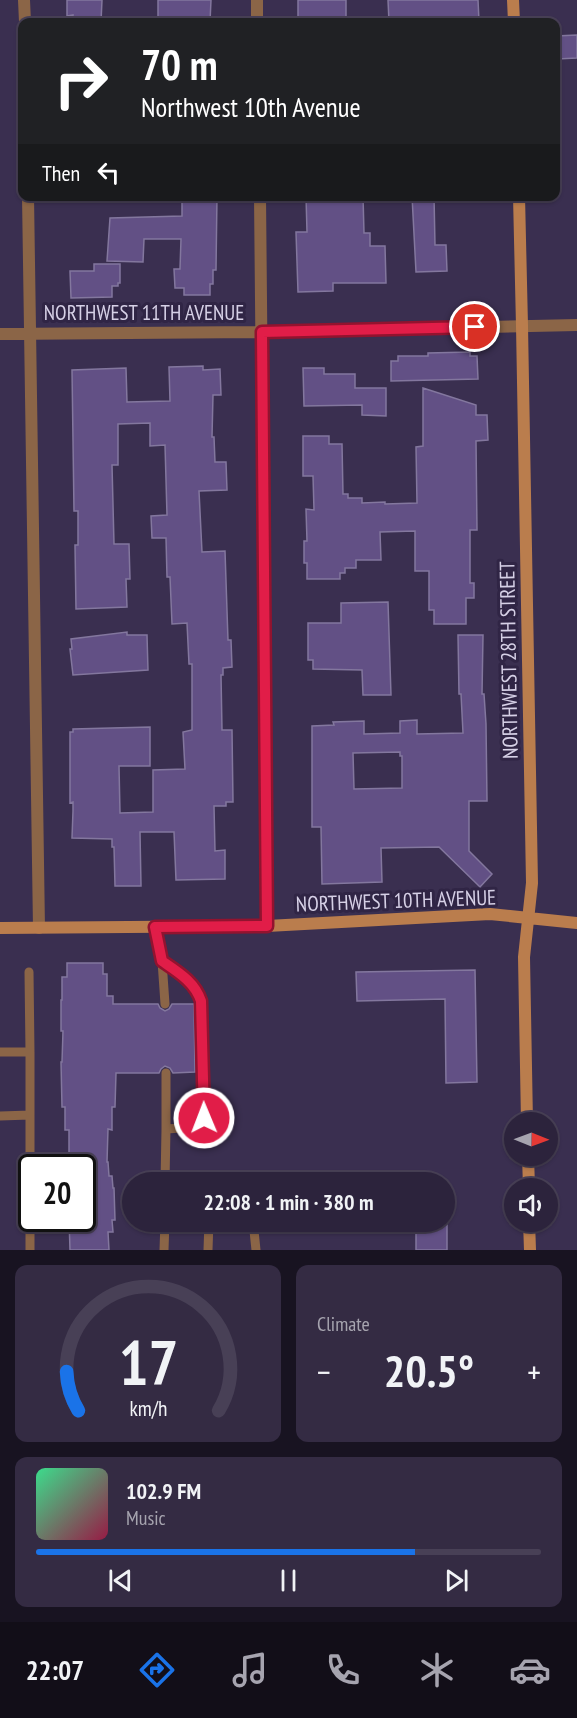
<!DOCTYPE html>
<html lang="en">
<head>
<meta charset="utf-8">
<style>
	:root { --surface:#2c233c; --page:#342b43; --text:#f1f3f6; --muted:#a6a4af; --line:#484056; --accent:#1a73e8 }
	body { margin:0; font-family:"PT Sans Narrow",sans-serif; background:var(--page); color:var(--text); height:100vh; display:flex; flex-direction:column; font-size:22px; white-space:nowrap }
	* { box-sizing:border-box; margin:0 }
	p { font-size:20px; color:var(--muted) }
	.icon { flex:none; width:33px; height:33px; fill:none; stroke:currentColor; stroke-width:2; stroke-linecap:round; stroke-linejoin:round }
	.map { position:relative; height:1250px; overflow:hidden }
	.details { display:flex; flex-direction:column; gap:15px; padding:15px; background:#181321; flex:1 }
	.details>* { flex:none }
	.top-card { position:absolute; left:18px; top:18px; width:542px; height:183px; border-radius:12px; box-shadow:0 2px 4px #0004,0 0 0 2px var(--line); background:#202124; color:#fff; overflow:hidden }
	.needle { width:39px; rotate:91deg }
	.fabs { position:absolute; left:504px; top:1112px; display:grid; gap:12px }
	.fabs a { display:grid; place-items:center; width:54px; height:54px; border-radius:50%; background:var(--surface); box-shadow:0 2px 4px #0004,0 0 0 2px var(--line); font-size:30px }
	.speed { position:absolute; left:18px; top:1154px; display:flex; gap:12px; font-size:30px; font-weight:700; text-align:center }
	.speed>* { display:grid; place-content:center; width:78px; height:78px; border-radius:50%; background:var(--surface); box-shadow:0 2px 4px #0004,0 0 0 2px var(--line); line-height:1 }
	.speed .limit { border:3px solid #111; border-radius:9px; background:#fff; color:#111 }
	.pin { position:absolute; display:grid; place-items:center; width:51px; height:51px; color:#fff; margin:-26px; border:3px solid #fff; border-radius:50%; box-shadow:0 2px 6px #0007 }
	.me { position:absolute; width:66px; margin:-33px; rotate:359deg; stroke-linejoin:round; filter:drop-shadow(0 0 4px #0008) }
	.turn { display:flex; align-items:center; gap:21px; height:126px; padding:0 24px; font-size:27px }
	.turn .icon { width:78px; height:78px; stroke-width:2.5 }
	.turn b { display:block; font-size:42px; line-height:51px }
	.then { display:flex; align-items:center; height:57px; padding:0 24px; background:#0003; gap:12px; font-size:22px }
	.big { font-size:45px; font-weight:800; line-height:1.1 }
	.details .tile { flex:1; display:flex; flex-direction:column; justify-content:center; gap:9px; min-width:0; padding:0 21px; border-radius:12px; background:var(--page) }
	.details .dial { align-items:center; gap:0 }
	.dial svg { height:156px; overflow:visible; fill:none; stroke:var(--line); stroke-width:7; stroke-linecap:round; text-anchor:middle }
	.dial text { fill:var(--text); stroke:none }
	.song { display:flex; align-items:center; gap:18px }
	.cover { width:72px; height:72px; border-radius:9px; background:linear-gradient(135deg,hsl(150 70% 55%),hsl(340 70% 35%)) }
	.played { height:6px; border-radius:3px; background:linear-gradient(90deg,var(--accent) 75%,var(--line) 75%) }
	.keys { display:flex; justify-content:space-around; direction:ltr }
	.heat { display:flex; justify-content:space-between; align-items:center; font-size:33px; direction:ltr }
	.details .tiles { flex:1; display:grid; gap:15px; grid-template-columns:1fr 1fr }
	.tile:last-child { grid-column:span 2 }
	.trip { position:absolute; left:122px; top:1172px; width:333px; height:60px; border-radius:30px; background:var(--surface); box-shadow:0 2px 4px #0004,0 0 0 2px var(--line); font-weight:800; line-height:60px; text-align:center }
	.tab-bar { display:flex; height:96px; justify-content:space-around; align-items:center; background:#120e18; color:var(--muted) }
	.tab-bar .icon { width:42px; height:42px }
	.tab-bar .selected { color:var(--accent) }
	.tab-bar b { font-size:27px; color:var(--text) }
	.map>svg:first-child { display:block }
	.building { fill:#625085; stroke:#83779e; stroke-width:1.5; fill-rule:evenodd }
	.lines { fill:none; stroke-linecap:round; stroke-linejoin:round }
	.lane { stroke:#8b6547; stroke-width:9 }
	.street { stroke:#8b6547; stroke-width:12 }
	.secondary { stroke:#ba7d4d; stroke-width:12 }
	.route-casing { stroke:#92132f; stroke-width:15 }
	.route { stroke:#e11d48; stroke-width:10 }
	.labels { text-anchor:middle; stroke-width:6; stroke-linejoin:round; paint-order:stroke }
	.street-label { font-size:21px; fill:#d6d0e6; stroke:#302545 }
</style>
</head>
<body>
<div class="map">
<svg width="577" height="1250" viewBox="0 0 577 1250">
	<rect width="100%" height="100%" fill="#3a2f50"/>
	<path class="building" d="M67 0H102L101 22H73V15L67 16Z
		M158 0H211L210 22H158Z
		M298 0H346V22H298Z
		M388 0H478L479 21 389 22Z
		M577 35V58L557 59 556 36Z
		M182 196H217L216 270H213V284H210V295H184V288H175L174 269H180L181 239H144L143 262 107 261 110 218 182 216Z
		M306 196H363L364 233H370V246H385L386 283H333V291L298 292 296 232H307Z
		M412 196H434L435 245H446L447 271 416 272Z
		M94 264H120V283H118V286H112V297L71 298 70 271H94Z
		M470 352V356H477L478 379 391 381V361H398V356H428V353Z
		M203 366V370L220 369 221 395H213L212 437H214L215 462H226L227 490 199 491 202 552 225 551 228 640H231L232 667 223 668V675H221L222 730H232L233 802H226V806H214L215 851 225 850V879L176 880 174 832H140L141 886H115L114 847H112V839L72 838 73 811V802L70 803V732H73V729L150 727V766H119L120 813 153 812V770L185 769 183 732 192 730V664H189L187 623 172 624 170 577H167L166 538H152L151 516 167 515 165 445 150 446V423L118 424V465H112L114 544H129L130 579H126L127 607 76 609 75 545H78V511H74L72 370 126 368 127 402 170 401 169 367Z
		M303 368H324V374H355V388H386V416L362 415V405L304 406Z
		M423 388 476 405V415H487L488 440 476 441 477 530H470V583H474V598H466V624H434V610H429V571H415V531L380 532 381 560H356V568H345V573H340V579H307V563H304V541H307L306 509 314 510 313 476H303V436H329V444H342L343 494H348V498H362V503L385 502V504L417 503 416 447 423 446Z
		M388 602 391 695H363L362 670 313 669V660H308V623H341V603Z
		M127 632V635H147L148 670 73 675 70 649H72L71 639Z
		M458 635H483L482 694H484L486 724 487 801H469V851L492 874 480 887 439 847 381 848 382 882 322 884 321 827H312V726L334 725 333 722 364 721V734L400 733V721L417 720V734L463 733 461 694H459ZM400 752V756H402V788L354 789 353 753Z
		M67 963H103V974H107V996H113V1004H158L160 1008 165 1011 169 1009 172 1004H194L195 1072 173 1073 170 1068 165 1066 161 1069 159 1073H116L115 1107H112V1130L108 1129 107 1162H108L109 1176H112L113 1188H114L115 1220H112L113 1232H108L109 1250H70L69 1218H82V1167H69V1130H65V1107H62L61 1062H62L63 1031H61V1000H62V977H67Z
		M475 970 477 1082 446 1083 445 999 357 1001 356 972Z
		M416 1221H447V1250H416Z"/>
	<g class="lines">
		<path class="lane" d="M155 927 162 961C178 972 195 982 201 1001L203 1122 200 1126 197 1127 166 1129 165 1182
			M162 961 165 1004
			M29 972 30 1052
			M0 1052H30V1250
			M166 1073V1129
			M0 1116 30 1115
			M253 1221 256 1250
			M164 1250 165 1221
			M208 1250 209 1221"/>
		<path class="street" d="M24 0 25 22
			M257 0V22
			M28 196 39 928
			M260 196 267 926
			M0 334 262 332 577 325"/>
		<path class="secondary" d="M513 0 514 22
			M519 196 522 326 532 883 524 957 527 1122
			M0 928 267 926 490 914 577 923
			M528 1155 529 1188
			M529 1221 530 1250"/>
	</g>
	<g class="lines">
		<defs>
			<path id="route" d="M204 1118 201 1001C195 982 178 972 162 961L155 927 267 926 262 332 475 327"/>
		</defs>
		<use href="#route" class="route-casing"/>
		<use href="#route" class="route"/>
	</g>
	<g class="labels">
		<g class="street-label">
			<text x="144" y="320">NORTHWEST 11TH AVENUE</text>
			<text transform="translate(509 660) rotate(-91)" y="7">NORTHWEST 28TH STREET</text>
			<text transform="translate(396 901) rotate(-2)" y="7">NORTHWEST 10TH AVENUE</text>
		</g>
	</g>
</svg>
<div class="fabs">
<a><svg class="needle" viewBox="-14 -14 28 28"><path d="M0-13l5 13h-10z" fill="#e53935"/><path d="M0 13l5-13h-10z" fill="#a6a4af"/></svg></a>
<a><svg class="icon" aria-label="sound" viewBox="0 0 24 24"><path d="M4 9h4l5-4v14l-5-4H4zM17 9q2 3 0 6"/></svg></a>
</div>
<div class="speed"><div class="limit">20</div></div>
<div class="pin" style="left:475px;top:327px;background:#d93025"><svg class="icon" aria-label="arrive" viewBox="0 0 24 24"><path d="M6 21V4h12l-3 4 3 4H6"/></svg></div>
<svg class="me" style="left:204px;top:1118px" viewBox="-20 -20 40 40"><circle r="17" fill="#e11d48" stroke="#fff" stroke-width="3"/><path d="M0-11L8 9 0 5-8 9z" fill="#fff"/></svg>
<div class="trip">22:08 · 1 min · 380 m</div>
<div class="top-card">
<div class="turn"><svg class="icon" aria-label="right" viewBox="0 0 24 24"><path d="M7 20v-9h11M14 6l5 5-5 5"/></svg><div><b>70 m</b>Northwest 10th Avenue</div></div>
<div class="then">Then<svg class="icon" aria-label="left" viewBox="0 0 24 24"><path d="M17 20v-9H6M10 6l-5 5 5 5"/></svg></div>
</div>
</div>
<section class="details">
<div class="tiles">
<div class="tile dial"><svg viewBox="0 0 100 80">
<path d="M14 69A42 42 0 1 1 86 69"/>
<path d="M14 69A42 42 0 0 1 8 49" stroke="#1a73e8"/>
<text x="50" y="56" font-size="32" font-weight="700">17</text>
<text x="50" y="72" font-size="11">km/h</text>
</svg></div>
<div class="tile"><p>Climate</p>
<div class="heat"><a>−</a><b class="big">20.5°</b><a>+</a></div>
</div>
<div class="tile">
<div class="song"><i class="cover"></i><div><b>102.9 FM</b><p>Music</p></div></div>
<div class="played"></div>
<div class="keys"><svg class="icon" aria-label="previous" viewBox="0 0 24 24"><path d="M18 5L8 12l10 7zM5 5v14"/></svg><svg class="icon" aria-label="pause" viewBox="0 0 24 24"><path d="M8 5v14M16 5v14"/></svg><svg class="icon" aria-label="next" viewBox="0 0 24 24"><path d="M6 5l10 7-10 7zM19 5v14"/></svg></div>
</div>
</div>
</section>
<nav class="tab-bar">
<b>22:07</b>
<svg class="icon selected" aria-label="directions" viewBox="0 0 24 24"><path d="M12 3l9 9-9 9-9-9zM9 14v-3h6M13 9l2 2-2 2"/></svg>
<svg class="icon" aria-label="music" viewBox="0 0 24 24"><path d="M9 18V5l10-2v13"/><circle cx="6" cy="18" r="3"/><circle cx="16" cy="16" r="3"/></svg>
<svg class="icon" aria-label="phone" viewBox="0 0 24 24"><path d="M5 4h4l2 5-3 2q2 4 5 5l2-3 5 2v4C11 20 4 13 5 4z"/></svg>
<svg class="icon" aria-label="climate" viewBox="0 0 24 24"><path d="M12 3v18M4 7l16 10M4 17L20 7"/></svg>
<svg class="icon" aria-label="car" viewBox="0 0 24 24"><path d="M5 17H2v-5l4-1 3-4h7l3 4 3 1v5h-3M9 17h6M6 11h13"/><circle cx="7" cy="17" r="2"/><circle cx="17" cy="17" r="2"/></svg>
</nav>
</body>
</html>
